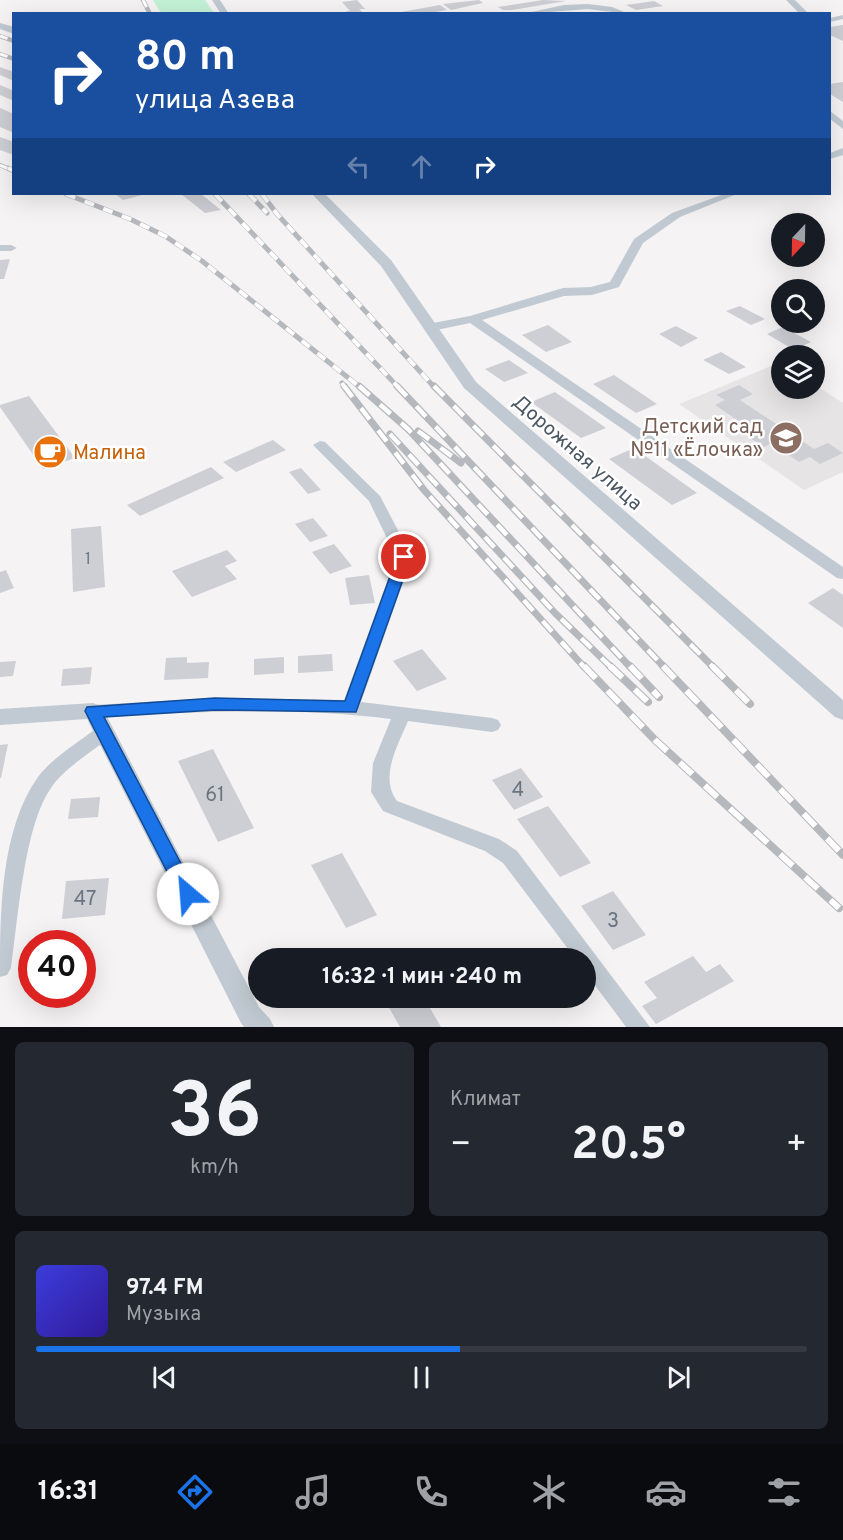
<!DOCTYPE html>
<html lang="ru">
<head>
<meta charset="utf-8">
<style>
	:root { --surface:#171b24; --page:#242831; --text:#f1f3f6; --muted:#9ea1a6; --line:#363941; --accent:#1a73e8 }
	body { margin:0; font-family:Overpass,sans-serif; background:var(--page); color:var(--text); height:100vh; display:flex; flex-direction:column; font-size:22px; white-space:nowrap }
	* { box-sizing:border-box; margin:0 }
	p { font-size:20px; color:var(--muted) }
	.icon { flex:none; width:33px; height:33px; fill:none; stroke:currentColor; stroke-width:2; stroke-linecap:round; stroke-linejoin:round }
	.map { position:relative; height:1027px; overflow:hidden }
	.sheet { display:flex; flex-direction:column; gap:15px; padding:15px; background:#0d0f14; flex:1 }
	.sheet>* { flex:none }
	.banner { position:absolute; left:12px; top:12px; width:819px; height:183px; border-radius:0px; box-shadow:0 6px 24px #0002; background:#1a4fa0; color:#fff; overflow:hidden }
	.needle { width:39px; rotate:202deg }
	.fabs { position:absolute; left:771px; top:213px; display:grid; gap:12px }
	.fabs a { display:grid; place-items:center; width:54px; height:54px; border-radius:50%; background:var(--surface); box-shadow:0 6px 24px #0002; font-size:30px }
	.speed { position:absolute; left:18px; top:930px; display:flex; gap:12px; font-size:30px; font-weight:700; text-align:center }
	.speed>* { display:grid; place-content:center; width:78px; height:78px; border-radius:50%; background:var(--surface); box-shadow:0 6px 24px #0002; line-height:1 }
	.speed .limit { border:9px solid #d22; background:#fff; color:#111 }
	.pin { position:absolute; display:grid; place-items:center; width:51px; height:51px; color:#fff; margin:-26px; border:3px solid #fff; border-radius:50%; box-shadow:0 2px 6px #0007 }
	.me { position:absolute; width:66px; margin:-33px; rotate:333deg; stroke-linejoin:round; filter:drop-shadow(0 0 4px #0008) }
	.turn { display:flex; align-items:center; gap:21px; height:126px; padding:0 24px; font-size:27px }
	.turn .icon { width:78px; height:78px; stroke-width:2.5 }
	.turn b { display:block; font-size:42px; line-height:51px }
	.lanes { display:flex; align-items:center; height:57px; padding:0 24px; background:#0003; justify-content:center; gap:30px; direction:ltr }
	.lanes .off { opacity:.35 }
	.big { font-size:45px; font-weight:700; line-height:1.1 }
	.sheet .card { flex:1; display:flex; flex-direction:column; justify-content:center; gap:9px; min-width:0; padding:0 21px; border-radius:9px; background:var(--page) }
	.sheet .dial { align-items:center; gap:0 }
	.dial b { font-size:78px; line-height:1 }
	.song { display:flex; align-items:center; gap:18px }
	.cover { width:72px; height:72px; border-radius:9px; background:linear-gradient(135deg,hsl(240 70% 55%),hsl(250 70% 35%)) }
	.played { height:6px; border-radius:3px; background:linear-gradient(90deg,var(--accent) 55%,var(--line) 55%) }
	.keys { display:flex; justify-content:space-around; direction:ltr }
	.heat { display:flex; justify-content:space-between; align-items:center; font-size:33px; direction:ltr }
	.sheet .tiles { flex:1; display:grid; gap:15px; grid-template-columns:1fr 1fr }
	.card:last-child { grid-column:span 2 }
	.trip { position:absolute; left:248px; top:948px; width:348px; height:60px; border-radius:30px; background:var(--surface); box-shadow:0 6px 24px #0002; font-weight:700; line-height:60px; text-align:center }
	.tab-bar { display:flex; height:96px; justify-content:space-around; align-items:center; background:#090b0e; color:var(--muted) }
	.tab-bar .icon { width:42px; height:42px }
	.tab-bar .selected { color:var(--accent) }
	.tab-bar b { font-size:27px; color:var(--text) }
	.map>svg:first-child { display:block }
	.education { fill:#e6e4e5 }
	.green { fill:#c3f1d5 }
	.building { fill:#cdcfd5 }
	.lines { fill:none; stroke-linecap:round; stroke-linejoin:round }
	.minor { fill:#c1cad2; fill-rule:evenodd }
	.tertiary { fill:#c1cad2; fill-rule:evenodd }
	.rail-far3-casing { stroke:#b5b8bd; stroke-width:4.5 }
	.rail-far2-casing { stroke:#b5b8bd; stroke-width:5 }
	.rail-far1-casing { stroke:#b5b8bd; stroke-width:7 }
	.rail-casing { stroke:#b5b8bd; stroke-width:8 }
	.rail-far3 { stroke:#fff; stroke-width:3; stroke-dasharray:8; stroke-linecap:butt }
	.rail-far2 { stroke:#fff; stroke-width:4; stroke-dasharray:10; stroke-linecap:butt }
	.rail-far1 { stroke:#fff; stroke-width:4.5; stroke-dasharray:14; stroke-linecap:butt }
	.rail { stroke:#fff; stroke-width:6; stroke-dasharray:17; stroke-linecap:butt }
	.route { fill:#1a73e8; stroke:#114b97; stroke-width:1.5 }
	.labels { text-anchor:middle; stroke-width:5; stroke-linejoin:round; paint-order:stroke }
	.number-label { font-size:16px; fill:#6b747e }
	.education-label { font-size:20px; fill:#785e54; stroke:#fff; text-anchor:end }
	.food-label { font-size:20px; fill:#c56008; stroke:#fff; text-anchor:start }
	.street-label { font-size:20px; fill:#4a5661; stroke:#fff }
	.near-number-label { font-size:20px; fill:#6b747e }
</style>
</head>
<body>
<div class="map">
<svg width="843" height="1027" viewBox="0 0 843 1027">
	<rect width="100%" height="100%" fill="#f5f3f3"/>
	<path class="education" d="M771 366 781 368 782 388H814L815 385 843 403V472L804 490 679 404Z"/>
	<path class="green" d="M153 0H205L214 13H161Z"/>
	<path class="building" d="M357 0 365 9H359L364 14H349L346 11H350L342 2Z
		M479 0 483 3 451 10 443 4Z
		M543 0 566 1 512 10H503L498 7Z
		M654 1 663 6 636 10 626 5Z
		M440 5 447 10 424 14H390Z
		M843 25V41L830 35V27Z
		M0 67 14 72V81L0 75Z
		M843 82V102L830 94V84Z
		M0 85 14 91V101L0 95Z
		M0 108 14 114V133L0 127Z
		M0 137 14 142V155L0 150Z
		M115 194H146L123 200Z
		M181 194H201L221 210 205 213Z
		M10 259 4 279H0V260Z
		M740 306 765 319 751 325 726 311Z
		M548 325 572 342 546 352 522 335Z
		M676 326 698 338 681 347 659 334Z
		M783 327 811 342 794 350 767 334Z
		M721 352 746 367 729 374 703 360Z
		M509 360 528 373 504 382 485 369Z
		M614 375 657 404 636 413 593 384Z
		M739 385 753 394 740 400 814 449 828 443 843 453 820 464 810 457 799 462 772 443 764 447 747 436 755 432 715 405 725 400 716 395Z
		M555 392 606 428 581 438 531 402Z
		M29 396 75 458 43 469 0 407V405Z
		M273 440 286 450 236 472 223 462Z
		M634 448 697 493 672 505 609 459Z
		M211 467 224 478 140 516 127 505Z
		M301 468 321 490 308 494 289 472Z
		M313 518 328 536 310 542 295 524Z
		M101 526 105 587 73 592 71 529Z
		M334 544 352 566 330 574 312 552Z
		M227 550 237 561 225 566 237 579 192 597 172 571Z
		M6 570 14 588 0 593V572Z
		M369 575 375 603 350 605 345 578Z
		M833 588 843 595V628L808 603Z
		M422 649 447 679 417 691 393 661Z
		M332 654 333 671 298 673V656Z
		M187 657V663L209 662 208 678 164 680 166 658Z
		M284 657V673L254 675V659Z
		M16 661 13 676 0 677V662Z
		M92 667 90 684 61 686 63 669Z
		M8 744 1 778H0V745Z
		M213 749 254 828 218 842 178 761Z
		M521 768 543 797 514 810 492 780Z
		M100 797 98 817 68 819 71 799Z
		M548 806 591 863 560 877 517 819Z
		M342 853 377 915 346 928 311 865Z
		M109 878 105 915 62 919 66 881Z
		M613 891 646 935 613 950 581 906Z
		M693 956 706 972 720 964 734 981 656 1024 642 1006 657 998 644 982Z
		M402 998H424L441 1027H400L387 1004Z"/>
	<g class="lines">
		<path class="minor" d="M212 0H220L229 14H221Z
			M786 0H795L809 14H800Z
			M588 4 612 7 629 14 588 9 522 14 564 5Z
			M843 15V19L830 22V18Z
			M830 111 843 121V129L830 119Z
			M843 148V155L830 159V153Z
			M724 194H737L680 217 643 243 619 287 592 295 564 296 482 320 843 567V579L837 578 470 323 432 331 426 327 428 324 470 316 563 288 591 287 610 282 634 239 672 213Z
			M0 245H11L17 248 11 251H0Z
			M320 441 325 442 380 496 412 557 361 702 492 718 498 720 501 725 498 730 492 732 408 721C398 745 379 777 397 801L499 839 517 851 650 1027H626L585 972V958H575L503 863 485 851 383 811 371 792 373 763 391 719C292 706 192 712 93 717L87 716 84 711 87 706 93 705 215 698 344 700 396 557 369 501 313 445Z
			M104 725 110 727 113 732 110 737C91 753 65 767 51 788 24 826 18 921 11 968L7 975 0 977C0 915 0 830 38 777 53 757 78 743 98 727Z"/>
		<path class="tertiary" d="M0 23 14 27V34L0 29Z
			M312 194H325L391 260 476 382 843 700V720L835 717 464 388 381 266Z
			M93 703 101 706 104 711 259 1007 270 1019 274 1027H244L241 1023 87 719 0 725V709Z"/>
		<defs>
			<path id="rail-far3" d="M143 0 150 14
				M0 36 14 41
				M0 54 14 59
				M0 165 11 170"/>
			<path id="rail-far2" d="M8 168 14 171
				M66 194 130 219 165 236 202 261 361 388
				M215 194 399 388
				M249 194 267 213
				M262 194 277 214 435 388
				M342 383 345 388"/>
			<path id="rail-far1" d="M344 386 424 490 585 668
				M359 386 408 429 631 668
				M397 386 665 668
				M434 386 714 668
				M418 431 461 463
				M390 434 555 613 612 668"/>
			<path id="rail" d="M584 666 655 740 839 908
				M610 666 648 702
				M630 666 659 697
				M663 666 843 855
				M712 666 750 704"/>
		</defs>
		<use href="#rail-far3" class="rail-far3-casing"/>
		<use href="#rail-far2" class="rail-far2-casing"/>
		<use href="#rail-far1" class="rail-far1-casing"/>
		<use href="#rail" class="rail-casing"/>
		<use href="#rail-far3" class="rail-far3"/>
		<use href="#rail-far2" class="rail-far2"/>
		<use href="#rail-far1" class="rail-far1"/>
		<use href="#rail" class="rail"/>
	</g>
	<path class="route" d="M404 552 411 557 356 712 215 710 104 717 197 894 194 899 188 901 181 899 85 711 87 707 215 698 345 701 397 557Z"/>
	<defs>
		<symbol id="school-disc" viewBox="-11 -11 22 22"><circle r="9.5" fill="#8d6e63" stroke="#fff"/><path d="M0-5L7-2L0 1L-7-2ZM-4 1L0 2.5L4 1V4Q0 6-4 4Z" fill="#fff"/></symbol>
		<symbol id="cafe-disc" viewBox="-11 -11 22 22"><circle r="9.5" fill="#e8710a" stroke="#fff"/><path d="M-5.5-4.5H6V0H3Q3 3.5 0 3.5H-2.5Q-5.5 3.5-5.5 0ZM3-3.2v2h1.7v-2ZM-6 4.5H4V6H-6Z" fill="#fff"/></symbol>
	</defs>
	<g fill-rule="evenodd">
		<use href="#school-disc" x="767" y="419" width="38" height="38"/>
		<use href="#cafe-disc" x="31" y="433" width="38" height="38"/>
	</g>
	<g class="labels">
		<g class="number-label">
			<text x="88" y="564">1</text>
		</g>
		<g class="education-label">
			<text x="763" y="433">Детский сад<tspan x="763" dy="23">№11 «Ёлочка»</tspan></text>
		</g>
		<g class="food-label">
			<text x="73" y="459">Малина</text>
		</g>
		<g class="street-label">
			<text transform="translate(578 452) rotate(41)" y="7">Дорожная улица</text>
		</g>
		<g class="near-number-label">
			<text x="518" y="796">4</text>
			<text x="215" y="801">61</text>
			<text x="85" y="905">47</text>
			<text x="613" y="927">3</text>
		</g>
	</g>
</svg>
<div class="fabs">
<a><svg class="needle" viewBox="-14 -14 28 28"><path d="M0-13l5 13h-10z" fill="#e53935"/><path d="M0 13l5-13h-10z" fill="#9ea1a6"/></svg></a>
<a><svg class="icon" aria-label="search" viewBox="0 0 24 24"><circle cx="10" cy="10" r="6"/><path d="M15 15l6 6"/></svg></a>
<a><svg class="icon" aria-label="layers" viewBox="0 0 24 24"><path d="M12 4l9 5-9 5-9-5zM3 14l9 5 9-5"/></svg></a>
</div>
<div class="speed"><div class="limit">40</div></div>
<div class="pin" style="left:404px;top:557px;background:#d93025"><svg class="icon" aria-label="arrive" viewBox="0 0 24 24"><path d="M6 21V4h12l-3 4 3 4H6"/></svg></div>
<svg class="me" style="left:188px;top:894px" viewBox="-20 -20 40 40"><circle r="19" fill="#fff"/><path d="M0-13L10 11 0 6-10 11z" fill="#1a73e8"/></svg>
<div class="trip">16:32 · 1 мин · 240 m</div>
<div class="banner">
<div class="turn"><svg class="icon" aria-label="right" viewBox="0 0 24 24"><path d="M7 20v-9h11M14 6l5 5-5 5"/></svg><div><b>80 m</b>улица Азева</div></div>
<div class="lanes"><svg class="icon off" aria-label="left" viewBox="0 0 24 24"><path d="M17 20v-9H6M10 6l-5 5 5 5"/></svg><svg class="icon off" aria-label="ahead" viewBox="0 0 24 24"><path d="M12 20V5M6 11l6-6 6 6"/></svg><svg class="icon" aria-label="right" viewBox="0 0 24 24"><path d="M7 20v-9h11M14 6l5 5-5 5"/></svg></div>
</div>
</div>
<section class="sheet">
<div class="tiles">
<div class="card dial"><b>36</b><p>km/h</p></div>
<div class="card"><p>Климат</p>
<div class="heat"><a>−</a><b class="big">20.5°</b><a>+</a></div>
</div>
<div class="card">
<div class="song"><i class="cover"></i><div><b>97.4 FM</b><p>Музыка</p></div></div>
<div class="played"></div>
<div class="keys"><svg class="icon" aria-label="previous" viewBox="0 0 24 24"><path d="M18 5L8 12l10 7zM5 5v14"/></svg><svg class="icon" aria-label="pause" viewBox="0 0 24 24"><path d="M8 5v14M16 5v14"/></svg><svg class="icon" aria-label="next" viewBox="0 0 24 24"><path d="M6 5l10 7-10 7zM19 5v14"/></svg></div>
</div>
</div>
</section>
<nav class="tab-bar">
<b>16:31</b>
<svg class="icon selected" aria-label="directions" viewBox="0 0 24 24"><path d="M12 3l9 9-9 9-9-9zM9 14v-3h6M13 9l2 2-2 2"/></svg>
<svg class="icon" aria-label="music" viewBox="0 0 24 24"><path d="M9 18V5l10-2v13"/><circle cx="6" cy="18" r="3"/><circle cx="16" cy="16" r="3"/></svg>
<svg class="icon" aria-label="phone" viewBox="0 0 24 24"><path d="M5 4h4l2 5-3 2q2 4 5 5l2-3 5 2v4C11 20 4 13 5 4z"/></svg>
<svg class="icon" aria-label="climate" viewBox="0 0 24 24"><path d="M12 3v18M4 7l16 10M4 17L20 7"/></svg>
<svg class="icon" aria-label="car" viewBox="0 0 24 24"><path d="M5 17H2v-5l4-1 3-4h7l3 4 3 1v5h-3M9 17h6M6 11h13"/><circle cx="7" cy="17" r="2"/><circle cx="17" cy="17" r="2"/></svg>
<svg class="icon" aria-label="filters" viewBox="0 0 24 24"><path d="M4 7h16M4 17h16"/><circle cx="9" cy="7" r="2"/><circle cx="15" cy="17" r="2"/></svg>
</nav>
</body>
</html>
